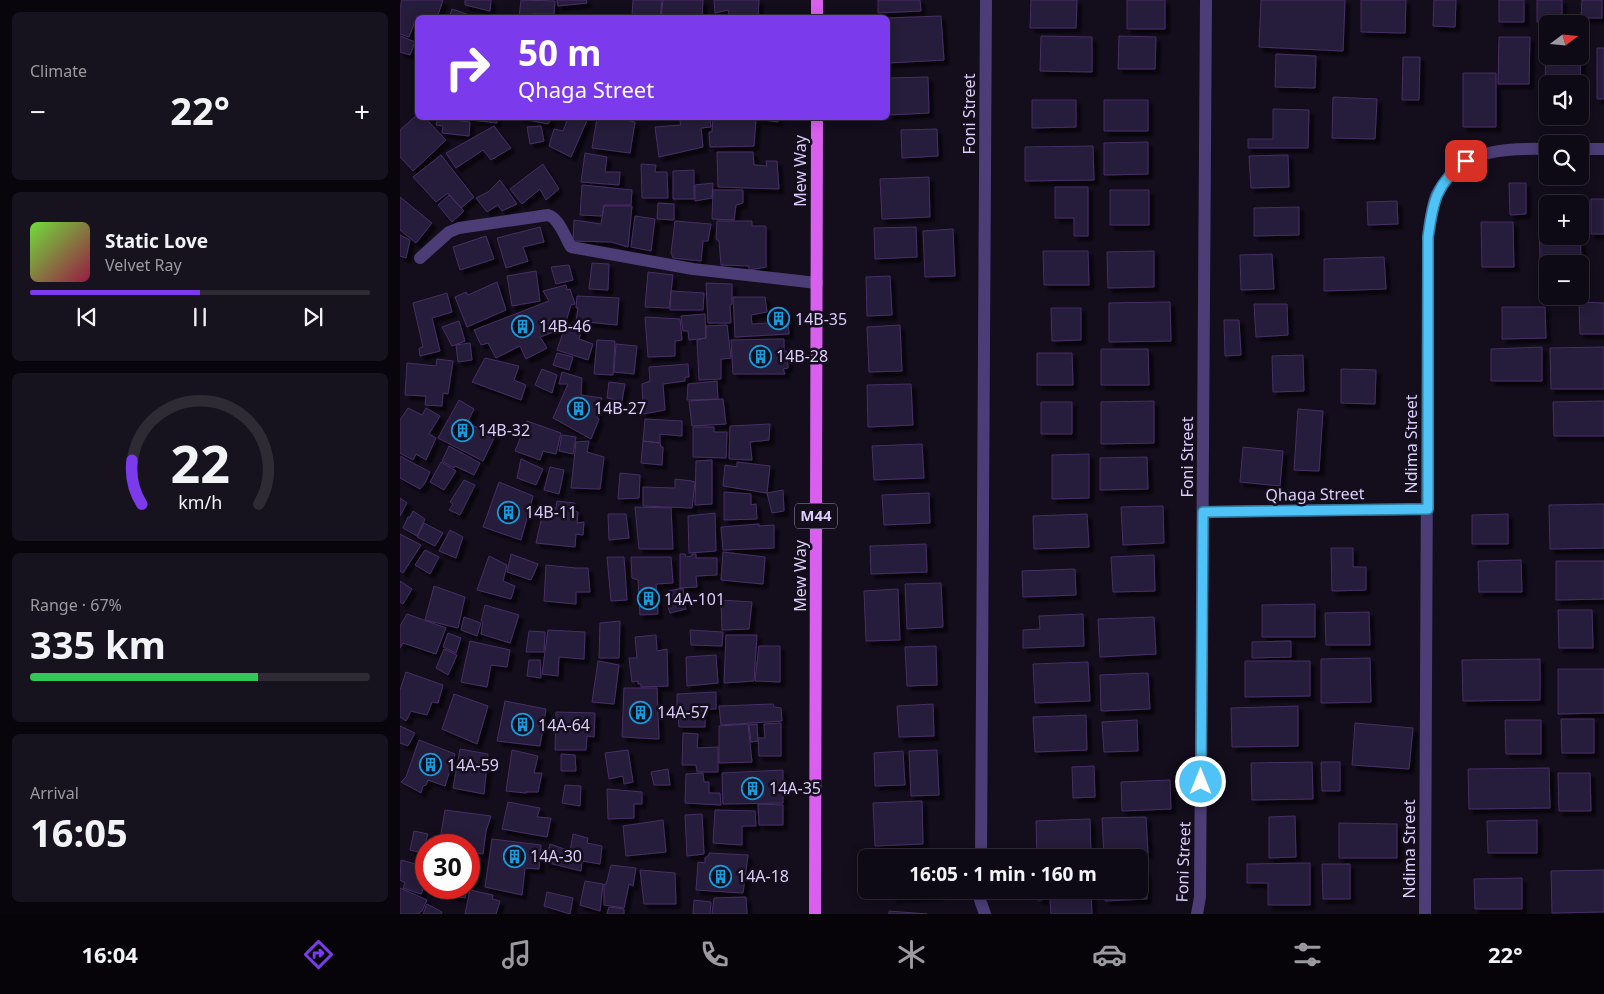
<!DOCTYPE html>
<html lang="en">
<head>
<meta charset="utf-8">
<style>
	:root { --surface:#0e0a15; --page:#17131e; --text:#f1f3f6; --muted:#9b9aa0; --line:#2e2b34; --accent:#7c3aed }
	body { margin:0; font-family:"Noto Sans",sans-serif; background:var(--page); color:var(--text); height:100vh; display:flex; flex-direction:column; font-size:19px; white-space:nowrap }
	* { box-sizing:border-box; margin:0 }
	p { font-size:16px; color:var(--muted) }
	.icon { flex:none; width:28px; height:28px; fill:none; stroke:currentColor; stroke-width:2; stroke-linecap:round; stroke-linejoin:round }
	.map { position:relative; flex:1; overflow:hidden }
	.side { display:flex; flex-direction:column; gap:12px; padding:12px; background:#08060c; width:400px }
	.side>* { flex:none }
	.top-card { position:absolute; left:15px; top:15px; width:475px; height:105px; border-radius:8px; box-shadow:0 2px 12px #0003,0 0 0 1px var(--line); background:#7c3aed; color:#fff; overflow:hidden }
	.needle { width:32px; rotate:74deg }
	.controls { position:absolute; left:1139px; top:15px; display:grid; gap:10px }
	.controls a { display:grid; place-items:center; width:50px; height:50px; border-radius:8px; background:var(--surface); box-shadow:0 2px 12px #0003,0 0 0 1px var(--line); font-size:25px }
	.speed { position:absolute; left:15px; top:834px; display:flex; gap:10px; font-size:25px; font-weight:700; text-align:center }
	.speed>* { display:grid; place-content:center; width:65px; height:65px; border-radius:50%; background:var(--surface); box-shadow:0 2px 12px #0003,0 0 0 1px var(--line); line-height:1 }
	.speed .limit { border:8px solid #d22; background:#fff; color:#111 }
	.pin { position:absolute; display:grid; place-items:center; width:42px; height:42px; color:#fff; margin:-21px; border-radius:10px; box-shadow:0 2px 8px #0006 }
	.me { position:absolute; width:55px; margin:-28px; rotate:0deg; stroke-linejoin:round; filter:drop-shadow(0 0 4px #0008) }
	.turn { display:flex; align-items:center; gap:18px; height:105px; padding:0 20px; font-size:22px }
	.turn .icon { width:65px; height:65px; stroke-width:2.5 }
	.turn b { display:block; font-size:35px; line-height:42px }
	.big { font-size:38px; font-weight:700; line-height:1.1 }
	.side .card { flex:1; display:flex; flex-direction:column; justify-content:center; gap:8px; min-width:0; padding:0 18px; border-radius:8px; background:var(--page) }
	.side .dial { align-items:center; gap:0 }
	.dial svg { height:130px; overflow:visible; fill:none; stroke:var(--line); stroke-width:7; stroke-linecap:round; text-anchor:middle }
	.dial text { fill:var(--text); stroke:none }
	.song { display:flex; align-items:center; gap:15px }
	.cover { width:60px; height:60px; border-radius:8px; background:linear-gradient(135deg,hsl(100 70% 55%),hsl(340 70% 35%)) }
	.played { height:5px; border-radius:2px; background:linear-gradient(90deg,var(--accent) 50%,var(--line) 50%) }
	.keys { display:flex; justify-content:space-around; direction:ltr }
	.heat { display:flex; justify-content:space-between; align-items:center; font-size:28px; direction:ltr }
	.charge { height:8px; border-radius:4px; background:linear-gradient(90deg,#34c759 67%,var(--line) 0) }
	.trip { position:absolute; left:458px; top:849px; width:290px; height:50px; border-radius:8px; background:var(--surface); box-shadow:0 2px 12px #0003,0 0 0 1px var(--line); font-weight:700; line-height:50px; text-align:center }
	.dock { display:flex; height:80px; justify-content:space-around; align-items:center; background:#060408; color:var(--muted) }
	.dock .icon { width:35px; height:35px }
	.dock .current { color:var(--accent) }
	.dock b { font-size:22px; color:var(--text) }
	main { display:flex; flex:1; min-height:0 }
	.map>svg:first-child { display:block }
	.building { fill:#281b3b; stroke:#462f64; filter:url(#shadow) }
	.lines { fill:none; stroke-linecap:round; stroke-linejoin:round }
	.street { stroke:#4c3d76; stroke-width:12 }
	.primary { stroke:#d95fef; stroke-width:12 }
	.route-casing { stroke:#337fa1; stroke-width:12 }
	.route { stroke:#4fc3f7; stroke-width:9 }
	.labels { text-anchor:middle; stroke-width:5; stroke-linejoin:round; paint-order:stroke }
	.shield { fill:#130d1c; stroke:#a093b7; stroke-width:1 }
	.shield-label { font-size:15px; font-weight:bold; fill:#dccdfa }
	.street-label { font-size:16px; fill:#dccdfa; stroke:#130d1c }
	.poi-label { font-size:16px; fill:#dccdfa; stroke:#130d1c; text-anchor:start }
</style>
</head>
<body>
<main>
<section class="side">
<div class="card"><p>Climate</p>
<div class="heat"><a>−</a><b class="big">22°</b><a>+</a></div>
</div>
<div class="card">
<div class="song"><i class="cover"></i><div><b>Static Love</b><p>Velvet Ray</p></div></div>
<div class="played"></div>
<div class="keys"><svg class="icon" aria-label="previous" viewBox="0 0 24 24"><path d="M18 5L8 12l10 7zM5 5v14"/></svg><svg class="icon" aria-label="pause" viewBox="0 0 24 24"><path d="M8 5v14M16 5v14"/></svg><svg class="icon" aria-label="next" viewBox="0 0 24 24"><path d="M6 5l10 7-10 7zM19 5v14"/></svg></div>
</div>
<div class="card dial"><svg viewBox="0 0 100 80">
<path d="M14 69A42 42 0 1 1 86 69"/>
<path d="M14 69A42 42 0 0 1 8 42" stroke="#7c3aed"/>
<text x="50" y="56" font-size="32" font-weight="700">22</text>
<text x="50" y="72" font-size="11">km/h</text>
</svg></div>
<div class="card"><p>Range · 67%</p><b class="big">335 km</b><div class="charge"></div></div>
<div class="card"><p>Arrival</p><b class="big">16:05</b></div>
</section>
<div class="map">
<svg width="1204" height="914" viewBox="0 0 1204 914">
	<defs>
		<filter id="shadow"><feDropShadow dx="4.5" dy="4.5" stdDeviation="1" flood-color="#0009"/></filter>
	</defs>
	<rect width="100%" height="100%" fill="#130d1c"/>
	<path class="building" d="M2 0H43L37 18 17 16 9 37 0 34V8Z
		M65 0H91L90 11 65 5Z
		M121 0 155 1 154 14H133V18H119Z
		M157 0H186L187 3 158 6Z
		M233 0H262L260 17 238 18 237 15H232Z
		M263 0H303L302 18H261Z
		M314 0H359L358 18H330L328 10 315 13Z
		M478 0H520L521 11 478 13Z
		M631 0H677L676 28H630Z
		M727 0H765V29H727Z
		M861 0H945L943 51 859 47Z
		M961 0H1006L1005 33 961 32Z
		M1034 0H1056L1055 27 1033 26Z
		M1099 0H1124V22H1099Z
		M1137 0H1162V23L1137 22Z
		M1182 0H1202V18H1181Z
		M52 9 78 18H49Z
		M541 16 544 60 488 63V18Z
		M0 36 15 42 10 55 0 52Z
		M641 36 692 37V72L640 71Z
		M719 36 756 37 755 69H718Z
		M1099 37H1130L1129 84H1098Z
		M1146 40H1148V56H1180L1181 40 1180 86V84H1148V85H1145Z
		M1197 48H1204V99H1197Z
		M876 54 916 56 915 88 875 87Z
		M1003 57H1020L1019 100H1002Z
		M1063 73H1096V127H1063Z
		M528 77 529 113 488 115V78Z
		M933 97 977 99 975 139 932 138Z
		M632 100H676V127L632 128Z
		M704 100H748V131H704Z
		M873 109 909 110 908 148H848V139H873Z
		M18 114V118H25L46 140 13 171 0 157V130Z
		M38 118 70 122 69 136 42 133 43 126 36 125Z
		M63 118H97V123L63 119Z
		M118 118H152L148 124Z
		M168 118H188L171 157 149 146 154 129 163 131Z
		M197 118H214L235 122 230 153 192 148Z
		M279 118H310L311 127 301 128 303 147 259 157 255 127 281 125Z
		M313 118H379L378 122 356 119 354 146 310 147 309 132H312Z
		M94 126 111 148 91 160 83 150 56 168 46 153Z
		M141 126 144 141 130 144 127 127Z
		M537 129 538 156 502 158 501 130Z
		M748 142V174L704 175V143Z
		M693 146 694 180 625 181V147Z
		M317 152H353L354 165 367 166 366 161H377L379 189 318 187Z
		M185 153 207 157 205 172H220L219 185 181 182Z
		M41 155 74 197 61 208 48 193 36 202 13 177Z
		M888 155 889 187 851 188 849 156Z
		M143 164 159 189 146 200 140 189 122 204 110 189Z
		M241 164 256 165 255 172H267L268 198H242Z
		M294 170V199H273V171Z
		M529 177 530 217 482 219 480 179Z
		M100 180 117 204 102 211 98 205 87 212 76 198 88 192Z
		M313 183 312 198 295 201V185Z
		M1109 183H1126V214L1110 215Z
		M182 185 232 190 231 205H204L202 216 180 215Z
		M655 187H688V236H674V218H655Z
		M313 190H343V203L336 205 334 220 312 219Z
		M710 190H749V225H710Z
		M49 195 64 211 52 222 38 205Z
		M0 197 32 223 16 243 0 230Z
		M1191 199H1204V234H1191Z
		M997 201 998 224 968 225 967 202Z
		M258 203 274 204V220L257 219Z
		M204 206H232L228 247 211 242 173 241 174 220 201 224Z
		M899 207V235L854 236V208Z
		M1148 208V236H1180V221L1181 260H1140L1139 209Z
		M235 216 255 219 251 251 231 247Z
		M275 221 311 224 308 241H303L301 261 273 258 271 253Z
		M317 221H352V226H366V267L349 270V266L321 265 319 241 316 239Z
		M1081 222H1113L1114 267H1082Z
		M140 227 144 242 123 247 128 261 106 268 97 238Z
		M516 227 517 257 475 259 474 228Z
		M553 229 555 276 525 277 523 231Z
		M0 235 10 240 6 258 0 256Z
		M86 236 94 259 60 270 53 247Z
		M643 251H688L689 285H644Z
		M754 251V287L708 288 707 252Z
		M872 254 874 289 841 290 840 255Z
		M984 257 986 289 924 291V259Z
		M192 263 209 264 208 290 189 289Z
		M169 265 173 280 156 284 151 267Z
		M136 271 140 301 112 306 107 276Z
		M248 272 273 275 269 308 245 307Z
		M490 276 492 315 467 316 466 277Z
		M97 282 106 310 67 327 55 297 66 292 68 295Z
		M306 283 332 284V304L330 305 331 323H308Z
		M166 285 167 290 170 289 175 304 171 305 166 321 159 330 140 337 147 348 126 359 120 346 96 358 88 343 81 345 74 330 149 301 143 291Z
		M271 291 304 293 303 310H270Z
		M47 293 52 312 32 318 40 351 20 356 19 348 23 347 13 303Z
		M177 296 219 298 217 325 176 321 178 308H176Z
		M333 297H365L367 312 351 315 352 324 370 323V310H387L389 334 335 337Z
		M770 302 771 341 709 342V303Z
		M1179 302 1204 303V334H1180Z
		M854 304H887L888 335 856 337Z
		M1102 307H1145L1146 338 1102 339Z
		M651 308H681V340L652 341Z
		M305 314 306 338 289 340 288 331H283L281 316Z
		M245 317 280 319 282 340 275 341V356L248 357Z
		M824 320H839L841 355 825 356Z
		M59 321 65 341 52 346 42 327Z
		M166 324 182 329 179 339 193 344 188 360 157 350Z
		M327 325 331 358 321 359V379L299 380 297 340 306 338V326Z
		M500 325 502 371 469 372 467 327Z
		M384 339V351H387L388 368 383 369 385 374H333L331 340Z
		M197 340 215 341 213 375 194 374Z
		M70 343 72 360 58 362 56 345Z
		M216 344 237 346 234 374 214 372Z
		M1142 347V381H1091V349Z
		M1204 347V389H1151L1150 348Z
		M701 349H748L749 385H701Z
		M157 353 173 357 169 370 153 365Z
		M637 353H672L673 385H637Z
		M903 355 904 391 873 392 872 356Z
		M85 358 119 366 114 380 126 385 121 400 72 382Z
		M37 359 53 361 48 394 43 393 42 406 25 405 26 396 5 395 7 363 36 366Z
		M288 364 289 377H285V381L263 384 265 410 243 414 242 384 250 381 249 367Z
		M142 369 157 375 152 393 135 385Z
		M941 369 976 370 975 404 941 403Z
		M162 372 182 378 181 395 202 398 197 417 199 419 191 439 153 418 168 384H159Z
		M317 381 318 399 287 400 288 384Z
		M209 382 225 384 222 401 207 398Z
		M511 384 513 425 468 427 467 385Z
		M323 399 326 424 292 426 289 401Z
		M59 400 74 409 67 423 95 436 83 461 38 438Z
		M754 401V443L701 444V402Z
		M1204 401V436H1154L1153 402Z
		M641 402H672V434H641Z
		M8 408 22 415 26 408 40 416 29 434 36 438 26 460 16 454 13 460 0 453V420Z
		M898 409 923 411 919 471 894 470Z
		M245 419 282 421V436L260 434V443L243 441Z
		M127 421 161 433 156 454 143 451 140 460 115 451Z
		M370 424 369 440 350 442 352 460 329 459 330 426Z
		M293 427H314V432H327L326 458 293 457Z
		M162 435 176 437 173 454 159 451Z
		M189 441 187 452 204 457 200 489 171 488 176 442Z
		M243 441 260 443 261 447H263L262 465 241 463Z
		M522 444 524 478 474 480 472 446Z
		M49 446 80 463 74 475 55 466 54 468 42 461Z
		M843 447 883 451 880 486 840 482Z
		M689 454V498L652 499V455Z
		M0 456 30 472 25 483 20 489 0 478Z
		M747 457 748 489 700 490V458Z
		M121 459 143 469 136 485 117 478Z
		M312 460V504L295 505 296 461Z
		M41 462 56 471 44 490 30 482Z
		M337 462 370 466 367 493 323 486 325 465 337 467Z
		M150 467 164 470 159 494 144 490Z
		M220 473 240 475 239 498 218 499Z
		M275 479 292 481 295 482 292 508 243 506V487L275 488Z
		M64 480 75 485 60 515 49 510 53 504 50 502Z
		M99 482 133 496 121 540 83 527Z
		M383 490 384 511 372 513 367 493Z
		M324 492 351 494V505L356 504 357 519 324 520Z
		M529 493 530 523 484 525 482 495Z
		M0 498 7 503 0 516Z
		M157 501 175 503 173 511 178 512 177 523 184 522 183 535 176 534 175 547 136 543 144 507 156 508Z
		M1204 504V548L1150 549 1149 505Z
		M763 506 764 543 723 545 721 507Z
		M235 507 271 508 273 549H239Z
		M13 511 25 519 17 536 3 528 8 517H10Z
		M315 513 316 551 289 553 288 516Z
		M208 514H226L229 538 209 540Z
		M687 514 689 547 634 549 633 516Z
		M1108 514V544H1072V515Z
		M24 523 43 533 35 546 17 537Z
		M359 524V526L374 525V548L323 550 321 527Z
		M50 530 63 537 56 558 39 551Z
		M0 534 21 545 3 573 0 571Z
		M526 544 527 572 471 574 470 546Z
		M931 548H953V567H966V590L932 591Z
		M25 550 39 557 30 574 15 565Z
		M323 552 365 557 363 584 321 580Z
		M111 554 138 564 131 580 107 572Z
		M280 554H285L286 557 292 556V554H296V558H317V575L296 576 297 587 280 588Z
		M754 555 755 591 713 592 711 557Z
		M89 556 107 565 103 581 115 586 111 599 77 590Z
		M207 557H224L227 600 211 601Z
		M231 557H271L273 583 256 584 258 614 240 615 238 580 232 578Z
		M1121 560 1122 592H1079L1078 561Z
		M1156 561H1204V599L1156 600Z
		M146 565 176 568H188L190 592H176V604L144 601Z
		M675 569 676 595 623 597 622 571Z
		M0 581 12 589 3 604 0 602Z
		M541 583 543 627 507 629 505 584Z
		M34 586 65 597 58 628 25 620Z
		M283 588 284 597 283 601 286 609 270 613 267 604H268V591Z
		M498 589 500 640 466 641 464 591Z
		M321 600 352 602 349 629 322 630Z
		M915 604V637H862V605Z
		M85 605 119 615 110 643 81 634 83 622 81 621Z
		M1158 610H1192L1193 648H1159Z
		M969 612 970 645H926L925 613Z
		M7 614 46 628 36 654 3 643 0 648V626Z
		M683 614 684 646 623 648V630L640 629 639 616Z
		M64 617 81 623 77 636 61 630Z
		M754 617 756 654 700 657 698 619Z
		M220 621 219 658H199L200 623Z
		M148 630 185 632 184 659 159 657 158 676 142 674Z
		M290 630 323 632 322 646 291 645Z
		M129 631 145 632 144 652H126Z
		M48 633 61 638 56 653 43 647Z
		M256 635 257 651 267 649 268 686 241 687V684H238V681L232 682 229 658H237L235 637Z
		M326 635H357L354 681 324 683Z
		M70 641 110 650 107 667 91 665 87 687 61 682Z
		M891 641V657L852 658V642Z
		M359 646H380V682L355 681Z
		M536 646 537 685 507 686 505 647Z
		M44 649 57 655 48 675 36 668Z
		M316 655 318 683 287 686 286 657Z
		M970 658 971 702 921 703V659Z
		M1140 659V700L1063 701 1062 660Z
		M129 660H140L141 678 127 676Z
		M198 661 219 665 214 704 192 702Z
		M845 661H910V696L845 697Z
		M688 662 690 701 635 703 633 664Z
		M1158 669H1204V713L1158 714Z
		M6 672 43 685 38 703 32 702 27 715 11 711 6 721 0 717V690Z
		M748 673 750 709 701 711 700 675Z
		M224 688H257L259 739 222 737Z
		M316 692V709H305V727H279L278 717H281V712H277V694Z
		M54 694 88 706 77 744 42 729Z
		M105 701 146 709 140 746 97 741Z
		M373 704 374 707 381 708 382 721 321 725 319 706Z
		M533 704 534 736 499 737 497 706Z
		M898 706V746L832 747 831 708Z
		M156 712 195 713 194 737 187 736 186 750H155Z
		M686 715 687 750 635 752 633 717Z
		M1161 719H1194V753H1162Z
		M737 720 738 751 704 752 702 722Z
		M1105 720H1141V754H1106Z
		M381 723V756H359L358 738H365L364 724Z
		M955 723 1013 728 1009 769 952 765Z
		M348 724 352 762 319 763V726Z
		M357 724 358 741 351 742 349 725Z
		M0 726 15 733 8 746 0 743Z
		M283 733 298 734 297 748 318 747V772H297L296 765H282Z
		M19 740 55 754 45 786 28 780 26 785 23 786 21 793 1 782 6 777Z
		M60 749 88 754 84 794 53 788Z
		M112 750 138 756 134 773H142L138 792H126V793L106 791Z
		M228 750 233 782 224 784 223 776 209 779 205 753Z
		M537 750 539 795 511 796 509 751Z
		M503 751 505 785 475 786 474 753Z
		M161 754 175 755 176 771H161Z
		M912 762 913 799 852 800 851 763Z
		M921 762H940V791H922Z
		M694 766 695 797 673 798 672 767Z
		M1149 768 1150 808 1069 809 1068 769Z
		M268 769 270 785H254L251 772Z
		M383 770V803L323 804 322 773Z
		M303 773 304 782H309V793H320L321 805 285 803 286 774Z
		M1158 773H1190L1191 811H1159Z
		M770 780 771 809 722 811 721 782Z
		M165 785 181 786 180 806 162 803Z
		M207 789 242 792V804H234V818L208 819Z
		M522 801 523 844 475 846 473 803Z
		M108 802 140 808 137 817 151 818 147 837 102 829Z
		M358 804 383 805V825H359Z
		M45 810 91 816 86 831 83 854 69 852V845H39Z
		M315 810 355 811 356 826H342V845L313 843Z
		M302 814 304 854 287 856 285 815Z
		M895 816 896 857 869 858V817Z
		M746 817 748 854 704 856 702 818Z
		M690 819 691 856 637 858 636 821Z
		M263 820 266 852 226 856 223 826Z
		M1137 820V853H1088L1087 821Z
		M939 823 997 824V858H939Z
		M14 831 28 834 22 853 10 850Z
		M173 834 188 838 187 843 202 846 200 864 182 861 181 871 145 862 150 844 170 851Z
		M92 839 141 845 139 869 125 868 122 895 85 887Z
		M309 853 348 855 343 893 296 890 298 862 305 863V858L309 855Z
		M69 856 80 858 76 882 69 881Z
		M1 860 26 867V882L21 894 3 888 5 883 0 880Z
		M910 863V905H868V883H847V864Z
		M922 864H950V899H923Z
		M211 865 236 868 233 886 229 884 224 908 204 905V884L205 885 207 881Z
		M739 869H746L747 899 705 901V890H739Z
		M240 870 275 873 276 904H244Z
		M1204 870V912L1152 913 1151 871Z
		M1122 878V909H1075L1074 879Z
		M185 881 203 884 200 911 180 905Z
		M26 885V888H66L65 898 25 890Z
		M0 888 27 900 22 911 18 913 20 914H0Z
		M70 890 93 895 92 899 100 901 96 914H65Z
		M492 890H538L539 896 492 898Z
		M637 890H691L692 914H651L650 899 638 900Z
		M147 892 173 898 170 914 144 906Z
		M346 897 347 914H312L314 898Z
		M294 900 311 902 310 914H293Z
		M27 904 42 912 41 914H23Z
		M209 907 224 909V914H207Z
		M489 911 527 914H489Z"/>
	<g class="lines">
		<path class="street" d="M1180 149H1204
			M20 258 49 232 59 228 148 215C159 218 165 237 171 247L293 269 417 283
			M803 512 1027 509
			M581 858 586 0
			M580 890V900L585 914
			M797 914 800 897 806 0
			M1025 914 1028 237C1030 224 1031 211 1035 199 1037 192 1043 184 1047 179 1071 148 1112 148 1148 149"/>
		<path class="primary" d="M417 18V0
			M415 914 417 118"/>
	</g>
	<g class="lines">
		<defs>
			<path id="route" d="M801 782 803 512 1028 509V237C1033 202 1036 183 1066 161"/>
		</defs>
		<use href="#route" class="route-casing"/>
		<use href="#route" class="route"/>
	</g>
	<defs>
		<symbol id="building-ring" viewBox="-11 -11 22 22"><circle r="9.5" fill="#130d1c" stroke="#169cdc" stroke-width="1.5"/><path d="M-4-6H4V6H1V3H-1V6H-4ZM-2.5-4.3h1.7v1.8h-1.7ZM.8-4.3h1.7v1.8H.8ZM-2.5-1h1.7V.8h-1.7ZM.8-1h1.7V.8H.8Z" fill="#169cdc"/></symbol>
	</defs>
	<g fill-rule="evenodd">
		<use href="#building-ring" x="366" y="306" width="25" height="25"/>
		<use href="#building-ring" x="110" y="314" width="25" height="25"/>
		<use href="#building-ring" x="348" y="344" width="25" height="25"/>
		<use href="#building-ring" x="166" y="396" width="25" height="25"/>
		<use href="#building-ring" x="50" y="418" width="25" height="25"/>
		<use href="#building-ring" x="96" y="500" width="25" height="25"/>
		<use href="#building-ring" x="236" y="586" width="25" height="25"/>
		<use href="#building-ring" x="228" y="700" width="25" height="25"/>
		<use href="#building-ring" x="110" y="712" width="25" height="25"/>
		<use href="#building-ring" x="18" y="752" width="25" height="25"/>
		<use href="#building-ring" x="340" y="776" width="25" height="25"/>
		<use href="#building-ring" x="102" y="844" width="25" height="25"/>
		<use href="#building-ring" x="308" y="864" width="25" height="25"/>
	</g>
	<g class="labels">
		<rect class="shield" x="395" y="503.5" width="42" height="25" rx="4"/>
		<g class="shield-label">
			<text x="416" y="521">M44</text>
		</g>
		<g class="street-label">
			<text transform="translate(569 114) rotate(-90)" y="6">Foni Street</text>
			<text transform="translate(400 171) rotate(-90)" y="6">Mew Way</text>
			<text transform="translate(1011 444) rotate(-90)" y="6">Ndima Street</text>
			<text transform="translate(787 457) rotate(-90)" y="6">Foni Street</text>
			<text transform="translate(915 494) rotate(-1)" y="6">Qhaga Street</text>
			<text transform="translate(400 576) rotate(-90)" y="6">Mew Way</text>
			<text transform="translate(1009 849) rotate(-90)" y="6">Ndima Street</text>
			<text transform="translate(783 862) rotate(-88)" y="6">Foni Street</text>
		</g>
		<g class="poi-label">
			<text x="395" y="325">14B-35</text>
			<text x="139" y="332">14B-46</text>
			<text x="376" y="362">14B-28</text>
			<text x="194" y="414">14B-27</text>
			<text x="78" y="436">14B-32</text>
			<text x="125" y="518">14B-11</text>
			<text x="264" y="605">14A-101</text>
			<text x="257" y="718">14A-57</text>
			<text x="138" y="731">14A-64</text>
			<text x="47" y="771">14A-59</text>
			<text x="369" y="794">14A-35</text>
			<text x="130" y="862">14A-30</text>
			<text x="337" y="882">14A-18</text>
		</g>
	</g>
</svg>
<div class="controls">
<a><svg class="needle" viewBox="-14 -14 28 28"><path d="M0-13l5 13h-10z" fill="#e53935"/><path d="M0 13l5-13h-10z" fill="#9b9aa0"/></svg></a>
<a><svg class="icon" aria-label="sound" viewBox="0 0 24 24"><path d="M4 9h4l5-4v14l-5-4H4zM17 9q2 3 0 6"/></svg></a>
<a><svg class="icon" aria-label="search" viewBox="0 0 24 24"><circle cx="10" cy="10" r="6"/><path d="M15 15l6 6"/></svg></a>
<a>+</a>
<a>−</a>
</div>
<div class="speed"><div class="limit">30</div></div>
<div class="pin" style="left:1066px;top:161px;background:#d93025"><svg class="icon" aria-label="arrive" viewBox="0 0 24 24"><path d="M6 21V4h12l-3 4 3 4H6"/></svg></div>
<svg class="me" style="left:801px;top:782px" viewBox="-20 -20 40 40"><circle r="17" fill="#4fc3f7" stroke="#fff" stroke-width="3"/><path d="M0-11L8 9 0 5-8 9z" fill="#fff"/></svg>
<div class="trip">16:05 · 1 min · 160 m</div>
<div class="top-card">
<div class="turn"><svg class="icon" aria-label="right" viewBox="0 0 24 24"><path d="M7 20v-9h11M14 6l5 5-5 5"/></svg><div><b>50 m</b>Qhaga Street</div></div>
</div>
</div>
</main>
<nav class="dock">
<b>16:04</b>
<svg class="icon current" aria-label="directions" viewBox="0 0 24 24"><path d="M12 3l9 9-9 9-9-9zM9 14v-3h6M13 9l2 2-2 2"/></svg>
<svg class="icon" aria-label="music" viewBox="0 0 24 24"><path d="M9 18V5l10-2v13"/><circle cx="6" cy="18" r="3"/><circle cx="16" cy="16" r="3"/></svg>
<svg class="icon" aria-label="phone" viewBox="0 0 24 24"><path d="M5 4h4l2 5-3 2q2 4 5 5l2-3 5 2v4C11 20 4 13 5 4z"/></svg>
<svg class="icon" aria-label="climate" viewBox="0 0 24 24"><path d="M12 3v18M4 7l16 10M4 17L20 7"/></svg>
<svg class="icon" aria-label="car" viewBox="0 0 24 24"><path d="M5 17H2v-5l4-1 3-4h7l3 4 3 1v5h-3M9 17h6M6 11h13"/><circle cx="7" cy="17" r="2"/><circle cx="17" cy="17" r="2"/></svg>
<svg class="icon" aria-label="filters" viewBox="0 0 24 24"><path d="M4 7h16M4 17h16"/><circle cx="9" cy="7" r="2"/><circle cx="15" cy="17" r="2"/></svg>
<b>22°</b>
</nav>
</body>
</html>
